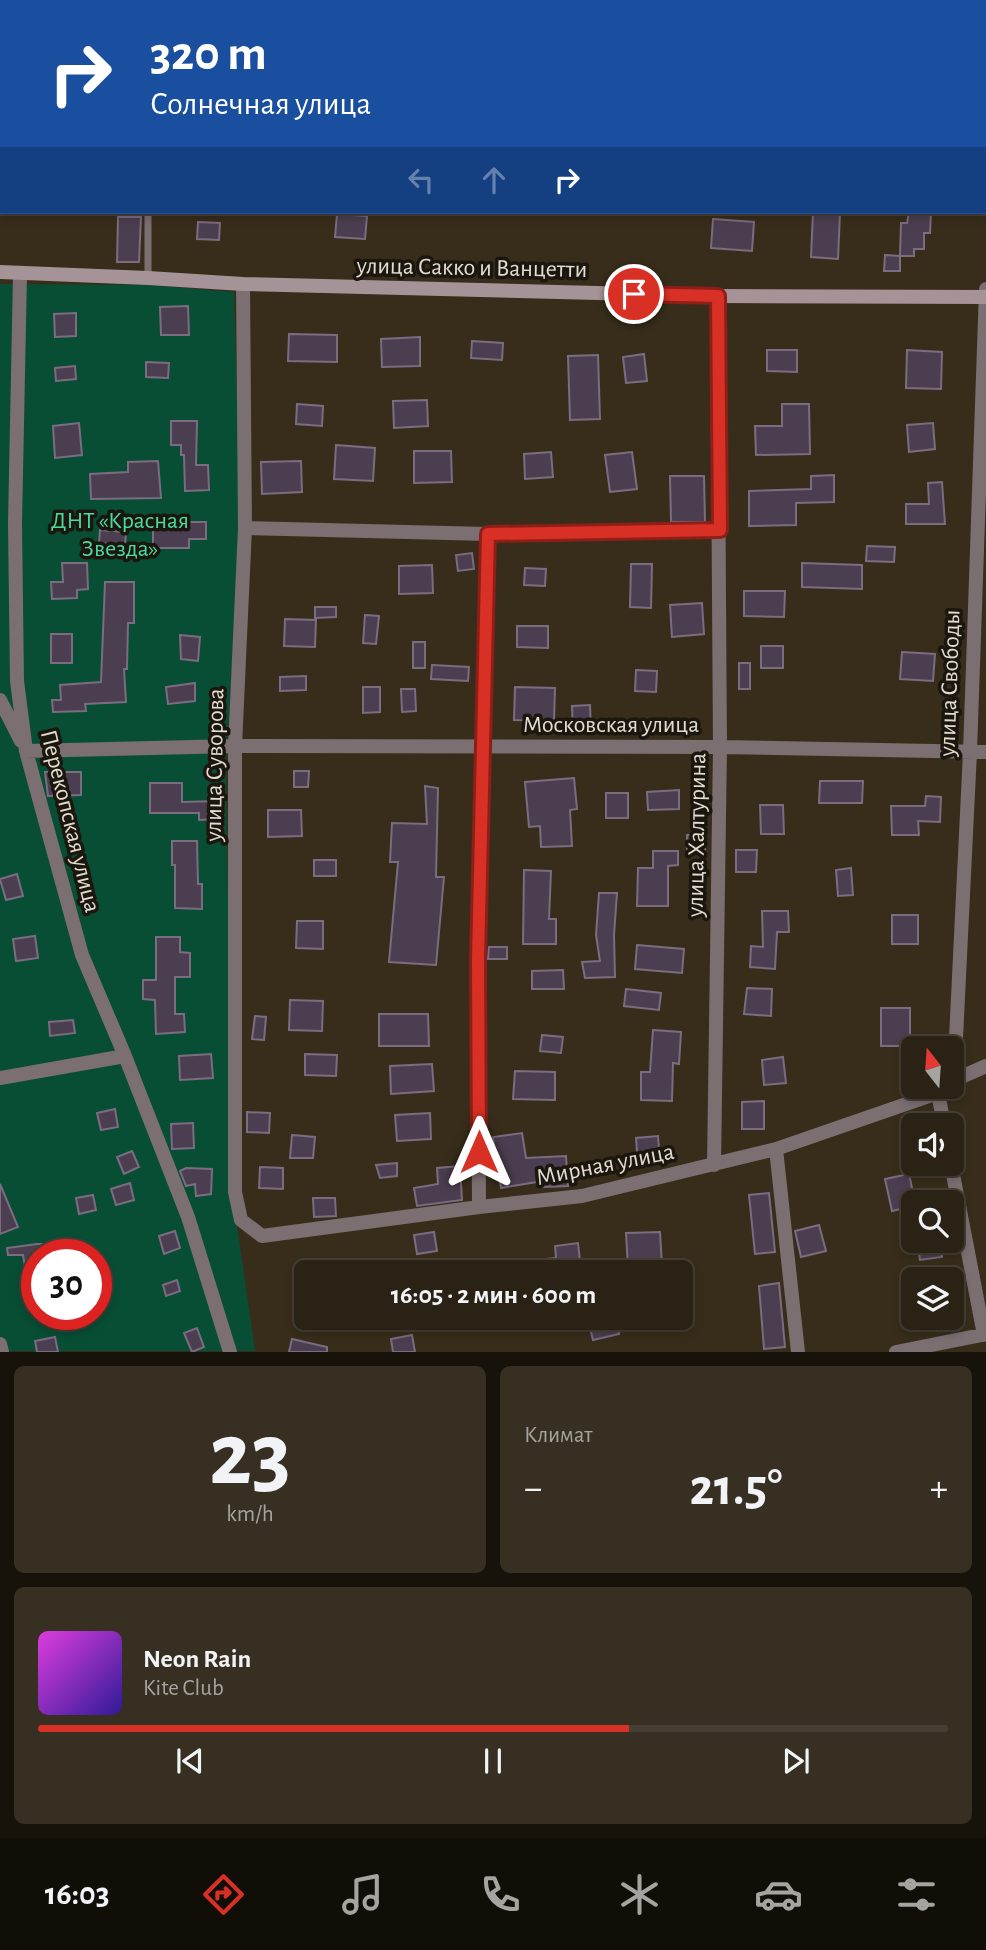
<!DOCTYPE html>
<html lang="ru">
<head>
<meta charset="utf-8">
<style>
	:root { --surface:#2a2214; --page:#362f22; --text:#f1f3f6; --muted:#a5a4a0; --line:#463f34; --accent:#d93025 }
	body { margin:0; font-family:"Alegreya Sans",sans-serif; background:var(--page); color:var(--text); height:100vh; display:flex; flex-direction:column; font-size:26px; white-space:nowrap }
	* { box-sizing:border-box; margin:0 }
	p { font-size:23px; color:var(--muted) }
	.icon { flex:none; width:38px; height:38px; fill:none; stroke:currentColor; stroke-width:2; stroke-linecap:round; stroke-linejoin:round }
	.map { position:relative; height:1352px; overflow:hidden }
	.drawer { display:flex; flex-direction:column; gap:14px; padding:14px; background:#17130b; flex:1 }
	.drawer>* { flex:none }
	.top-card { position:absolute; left:0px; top:0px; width:987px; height:214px; box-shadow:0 4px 10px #0003,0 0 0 2px var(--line); background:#1a4fa0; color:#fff; overflow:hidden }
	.needle { width:46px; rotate:343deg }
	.tools { position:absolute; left:901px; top:1036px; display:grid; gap:14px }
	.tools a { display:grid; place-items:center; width:63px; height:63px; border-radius:10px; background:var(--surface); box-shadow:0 4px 10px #0003,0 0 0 2px var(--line); font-size:35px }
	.speed { position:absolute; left:21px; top:1239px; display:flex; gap:14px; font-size:35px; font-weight:700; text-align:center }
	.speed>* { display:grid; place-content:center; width:91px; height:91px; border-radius:50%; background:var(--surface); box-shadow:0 4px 10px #0003,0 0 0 2px var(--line); line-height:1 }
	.speed .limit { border:10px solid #d22; background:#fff; color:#111 }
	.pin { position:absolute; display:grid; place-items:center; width:60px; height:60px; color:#fff; margin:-30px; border:4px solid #fff; border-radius:50%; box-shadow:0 2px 7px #0007 }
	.me { position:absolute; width:77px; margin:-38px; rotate:0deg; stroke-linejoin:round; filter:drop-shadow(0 0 5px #0008) }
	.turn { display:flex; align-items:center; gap:24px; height:147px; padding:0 35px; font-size:32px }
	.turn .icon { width:91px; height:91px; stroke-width:2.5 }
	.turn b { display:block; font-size:49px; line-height:60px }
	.lanes { display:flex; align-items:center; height:66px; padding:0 35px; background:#0003; justify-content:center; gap:35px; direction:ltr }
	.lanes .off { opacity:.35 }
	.big { font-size:52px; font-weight:700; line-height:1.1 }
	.drawer .widget { flex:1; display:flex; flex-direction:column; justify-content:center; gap:10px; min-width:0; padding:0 24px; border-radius:10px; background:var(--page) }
	.drawer .dial { align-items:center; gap:0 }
	.dial b { font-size:91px; line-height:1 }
	.song { display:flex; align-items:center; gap:21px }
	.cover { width:84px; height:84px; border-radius:10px; background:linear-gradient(135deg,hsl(300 70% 55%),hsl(250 70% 35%)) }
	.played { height:7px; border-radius:4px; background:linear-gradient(90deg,var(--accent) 65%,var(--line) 65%) }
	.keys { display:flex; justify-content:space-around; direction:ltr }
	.heat { display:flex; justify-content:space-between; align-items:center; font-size:38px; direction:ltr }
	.drawer .tiles { flex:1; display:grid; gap:14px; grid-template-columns:1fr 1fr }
	.widget:last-child { grid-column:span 2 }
	.trip { position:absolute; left:294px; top:1260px; width:399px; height:70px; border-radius:10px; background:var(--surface); box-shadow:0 4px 10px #0003,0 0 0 2px var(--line); font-weight:700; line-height:70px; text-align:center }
	.dock { display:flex; height:112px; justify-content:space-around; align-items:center; background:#110e08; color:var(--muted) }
	.dock .icon { width:49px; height:49px }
	.dock .on { color:var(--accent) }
	.dock b { font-size:32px; color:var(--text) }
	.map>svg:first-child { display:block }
	.green { fill:#084e35; fill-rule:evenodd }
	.building { fill:#4b3e50; stroke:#7b6c80; stroke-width:2 }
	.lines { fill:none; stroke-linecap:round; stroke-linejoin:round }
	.lane { stroke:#7b6f72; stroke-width:7 }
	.street { stroke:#7b6f72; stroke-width:14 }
	.secondary { stroke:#a69398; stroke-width:14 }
	.rail { stroke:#c1baac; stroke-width:3.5 }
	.route-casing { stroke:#8d1f18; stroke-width:18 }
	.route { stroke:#d93025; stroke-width:12 }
	.labels { text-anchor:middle; stroke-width:7; stroke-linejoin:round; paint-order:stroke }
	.street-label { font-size:24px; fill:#e3ddd1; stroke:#1b160e }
	.park-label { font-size:24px; fill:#48dca1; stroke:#1b160e }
</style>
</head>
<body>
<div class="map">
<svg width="986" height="1352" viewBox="0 0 986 1352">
	<rect width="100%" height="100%" fill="#382d1a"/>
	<path class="green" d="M0 284 147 285 234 292 241 529 226 762 232 1191 255 1351H0ZM37 1255H96V1314H37Z"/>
	<path class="building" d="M813 212 840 213 838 259 811 257Z
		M909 212H931L930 233H924V249H914V256H900L901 223H907Z
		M337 214 367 216 365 239 335 237Z
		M118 217H141L139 262H117Z
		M713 219 754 222 752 251 711 248Z
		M198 222 220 223 219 240 197 239Z
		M885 255 900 256V271H884Z
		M188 306 189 335H161L160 307Z
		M76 313V336L55 337 54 314Z
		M289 334 337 335V362L288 361Z
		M420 337V366L382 367 381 339Z
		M472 341 503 343 502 360 471 358Z
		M767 350H797V372L767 371Z
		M907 350 942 352 941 389 906 388Z
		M644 354 647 381 626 383 623 357Z
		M598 355 600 419 570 420 568 356Z
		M146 362 169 363 168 378 146 377Z
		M75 366 76 379 56 381 55 368Z
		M427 400 428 426 394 428 393 401Z
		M297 404 323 406 322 426 296 424Z
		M782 404H809L810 454 756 455 755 426H782Z
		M171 421H197L196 465H208L209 490 185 491 184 455H181V445H171Z
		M79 423 82 455 55 458 53 426Z
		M933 423 935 449 909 452 907 425Z
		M336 445 375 448 373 481 334 479Z
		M414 451H451L452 482 414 483Z
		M551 452 553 477 525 479 524 454Z
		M632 452 637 489 610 492 605 455Z
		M158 461 161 498 91 499 90 474 128 472V462Z
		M301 461 302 492 262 494 261 462Z
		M834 475V502L796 503V525L749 526V491L811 489V476Z
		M670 476H704L705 522H671Z
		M942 482 945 524H906V504H929L928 483Z
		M153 522H206V539H189V548H153Z
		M100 530 126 532 125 545 99 543Z
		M867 546 895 547 894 562 866 561Z
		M472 553 474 569 458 571 456 555Z
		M62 563H87L88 589 77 590V598L52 599 51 582H63Z
		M802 563 862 565V589L802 587Z
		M631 564H652L651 608 630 607Z
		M432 565 433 593 399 594V566Z
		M525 568 546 569 545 586 524 585Z
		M105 582H134V623H128L127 669H124L126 702 85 704 86 711 53 712 52 700H61L60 685 101 682Z
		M744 591H785L784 617 744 616Z
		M702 603 704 634 672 637 670 605Z
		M315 607H336V617L315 618Z
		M365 615 379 616 376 644 363 643Z
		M285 619 316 620 315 647 284 646Z
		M517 626H548V648L517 647Z
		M51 634H72V663H51Z
		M180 635 200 637 198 661 181 659Z
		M413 642H425V668H413Z
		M761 646H783V668H761Z
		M902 652 935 654 933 681 900 679Z
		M739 663H750V689H739Z
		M432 665 469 667 468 681 431 679Z
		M636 670 657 671 656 692 635 691Z
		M306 676V690L280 691V677Z
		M195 683V701L168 704 166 687Z
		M363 687H380V712L363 713Z
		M515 687 555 688 554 721 514 720Z
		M401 689H415L416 711 402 712Z
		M590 705 591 731 573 732 572 706Z
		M294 771H309L308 787H294Z
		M45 772H81V795L48 796Z
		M574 778 577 809 570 810 572 846 541 847 540 826 529 827 525 782Z
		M820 781H863L862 803H819Z
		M150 783H182V802L216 801V819L199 820V813H150Z
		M425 786 438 788 436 877H444L436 965 389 962 398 862H390L392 823 427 824Z
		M679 790V809L648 810 647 792Z
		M606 793H628V818H606Z
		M926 796 941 797 940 822 918 821 919 835H892L891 806H925Z
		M760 805H783L784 834H761Z
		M268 810H301L302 836 268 837Z
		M687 835H705V850H687Z
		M172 841H197L198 884H202V909L175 908V865H172Z
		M736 850H757L756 872H736Z
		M653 851H678V865L668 866V906H637L638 868H653Z
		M314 860H336V876H314Z
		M851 868 853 895 838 896 836 870Z
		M524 870 551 871 549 919H556V944H523Z
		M17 874 23 896 6 900 0 879Z
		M599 893H617L614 935 615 977 585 978 582 962 600 961 596 935Z
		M762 911H788L789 932H777L775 969 750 967 751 946 763 947Z
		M892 915H918V944H892Z
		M297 921H323V949L296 948Z
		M35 936 38 958 16 961 13 939Z
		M156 937H180V952L190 953V977H175V1014H184L185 1032 156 1034 155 1000 143 999V980H156Z
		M637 945 684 949 682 973 635 969Z
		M489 947H507V959H488Z
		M563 970 564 989H532V971Z
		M747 988 772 989 771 1016 744 1014Z
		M626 989 661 993 659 1010 624 1006Z
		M290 1000 323 1001 322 1031 289 1030Z
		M881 1008H910V1046H881Z
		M379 1014H428L429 1046H379Z
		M255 1016 266 1017 264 1040 252 1039Z
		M73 1020 75 1033 50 1036 49 1022Z
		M653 1030 681 1032 679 1064 673 1063 672 1101 641 1100V1072H650Z
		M542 1035 563 1037 561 1053 540 1051Z
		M211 1054 213 1078 180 1080 179 1056Z
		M305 1054 337 1055 336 1076 305 1075Z
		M783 1057 786 1083 764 1085 762 1060Z
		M432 1064 434 1091 391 1094 390 1066Z
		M515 1071 555 1072V1100L513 1099Z
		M764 1101V1129H742V1102Z
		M115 1109 118 1127 101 1130 97 1113Z
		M247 1112 270 1113 269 1133 247 1132Z
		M430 1113 431 1139 397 1141 395 1115Z
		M193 1123 194 1148 172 1149 171 1124Z
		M522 1133 526 1158 566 1156 568 1186 543 1187V1181L501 1188 493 1137Z
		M292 1135 315 1137 313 1158H290Z
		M658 1136 660 1164 638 1166 636 1138Z
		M132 1151 139 1167 124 1174 117 1157Z
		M397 1163V1176L380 1178 376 1165Z
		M460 1166 462 1200 417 1206 414 1188 438 1184 437 1168Z
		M260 1167 283 1168V1189L259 1188Z
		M186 1168 212 1169 211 1194 196 1196 195 1184 186 1186 180 1171Z
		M909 1174 915 1202 914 1206 892 1211 885 1179Z
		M130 1183 134 1200 116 1205 111 1189Z
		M0 1184 18 1227 0 1234Z
		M769 1193 775 1252 755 1254 749 1195Z
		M93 1195 96 1210 79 1214 76 1198Z
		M313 1198H335L336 1216 314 1217Z
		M819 1225 826 1251 801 1257 795 1231Z
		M175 1231 180 1248 164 1254 159 1236Z
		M434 1232 437 1251 417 1254 414 1235Z
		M660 1232 662 1266 628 1269 626 1233Z
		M917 1241H940L942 1257 920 1260Z
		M578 1243 581 1270 571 1272H518L517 1262 556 1258 555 1246Z
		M37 1244H43L45 1255H37V1265L25 1267 23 1255H8L7 1248Z
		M177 1280 180 1291 166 1296 163 1285Z
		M779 1283 785 1347 764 1349 759 1286Z
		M482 1318H506L507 1328 484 1331Z
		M601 1318H617L619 1334 593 1340 588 1320Z
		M197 1328 204 1347 192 1352 184 1333Z
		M412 1335 415 1352H393L391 1339Z
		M55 1337 58 1352H37L35 1341Z
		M292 1339 327 1347V1352H289Z"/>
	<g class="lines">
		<path class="lane" d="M0 65H2
			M148 278V212"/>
		<path class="street" d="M0 83 2 82
			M985 83H986
			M20 274 15 524 17 681 26 751 82 955 125 1056 188 1217 230 1352
			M243 284 245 528 235 746V1192L241 1220 262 1236 479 1207 582 1196 776 1149 938 1093 945 1087
			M245 528 488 534 720 531
			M0 700 21 741
			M26 751 235 746 720 747 986 752
			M0 1078 125 1056
			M954 1079 970 752 986 289
			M952 1081 986 1066
			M938 1093 944 1125
			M776 1149 798 1352
			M951 1164 984 1335
			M714 1165 720 747 717 296
			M479 1207 478 959 488 534
			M0 1344 2 1352
			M896 1352 986 1334"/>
		<path class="secondary" d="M0 272 148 278 243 284 717 296 986 297"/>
		<path class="rail" d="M985 7H986
			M0 8H2
			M985 20H986
			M0 42H2"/>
	</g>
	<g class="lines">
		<defs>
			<path id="route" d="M479 1152 478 959 488 534 720 530 718 296 634 294"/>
		</defs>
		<use href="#route" class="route-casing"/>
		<use href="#route" class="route"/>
	</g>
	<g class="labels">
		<g class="street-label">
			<text transform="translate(472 267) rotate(1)" y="8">улица Сакко и Ванцетти</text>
			<text transform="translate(949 683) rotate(-88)" y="8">улица Свободы</text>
			<text x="611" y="732">Московская улица</text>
			<text transform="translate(214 765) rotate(-89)" y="8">улица Суворова</text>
			<text transform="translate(71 821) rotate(76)" y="8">Перекопская улица</text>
			<text transform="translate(696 835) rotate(-89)" y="8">улица Халтурина</text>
			<text transform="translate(605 1164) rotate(-11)" y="8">Мирная улица</text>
		</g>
		<g class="park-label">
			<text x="120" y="528">ДНТ «Красная<tspan x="120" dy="28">Звезда»</tspan></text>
		</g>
	</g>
</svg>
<div class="tools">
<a><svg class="needle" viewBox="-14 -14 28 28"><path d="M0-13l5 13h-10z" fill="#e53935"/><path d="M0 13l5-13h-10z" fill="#a5a4a0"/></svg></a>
<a><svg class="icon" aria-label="sound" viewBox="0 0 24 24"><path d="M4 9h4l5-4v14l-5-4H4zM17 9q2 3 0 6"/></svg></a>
<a><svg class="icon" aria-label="search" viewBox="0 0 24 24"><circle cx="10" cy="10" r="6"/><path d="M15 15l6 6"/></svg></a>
<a><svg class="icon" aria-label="layers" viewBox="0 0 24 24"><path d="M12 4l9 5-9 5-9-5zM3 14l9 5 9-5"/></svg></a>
</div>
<div class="speed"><div class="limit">30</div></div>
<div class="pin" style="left:634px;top:294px;background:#d93025"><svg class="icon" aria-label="arrive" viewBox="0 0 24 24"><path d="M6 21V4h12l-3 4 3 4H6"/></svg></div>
<svg class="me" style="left:479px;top:1152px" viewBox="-20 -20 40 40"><path d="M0-17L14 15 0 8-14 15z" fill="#d93025" stroke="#fff" stroke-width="4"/></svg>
<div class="trip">16:05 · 2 мин · 600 m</div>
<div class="top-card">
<div class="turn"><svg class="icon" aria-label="right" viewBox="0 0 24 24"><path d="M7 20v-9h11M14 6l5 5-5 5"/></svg><div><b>320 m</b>Солнечная улица</div></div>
<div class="lanes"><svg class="icon off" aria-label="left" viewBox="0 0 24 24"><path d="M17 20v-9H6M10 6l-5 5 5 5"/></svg><svg class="icon off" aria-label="ahead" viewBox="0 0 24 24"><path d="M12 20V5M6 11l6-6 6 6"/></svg><svg class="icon" aria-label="right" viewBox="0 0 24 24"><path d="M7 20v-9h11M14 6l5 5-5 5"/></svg></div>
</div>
</div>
<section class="drawer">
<div class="tiles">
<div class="widget dial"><b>23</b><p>km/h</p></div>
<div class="widget"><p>Климат</p>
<div class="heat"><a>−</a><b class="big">21.5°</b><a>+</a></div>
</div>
<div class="widget">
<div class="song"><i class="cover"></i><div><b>Neon Rain</b><p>Kite Club</p></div></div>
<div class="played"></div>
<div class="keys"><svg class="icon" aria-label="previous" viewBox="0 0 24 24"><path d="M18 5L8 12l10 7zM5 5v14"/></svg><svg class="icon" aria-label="pause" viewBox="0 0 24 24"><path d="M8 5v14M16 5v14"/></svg><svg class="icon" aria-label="next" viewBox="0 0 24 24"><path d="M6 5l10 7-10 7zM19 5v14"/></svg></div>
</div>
</div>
</section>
<nav class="dock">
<b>16:03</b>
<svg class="icon on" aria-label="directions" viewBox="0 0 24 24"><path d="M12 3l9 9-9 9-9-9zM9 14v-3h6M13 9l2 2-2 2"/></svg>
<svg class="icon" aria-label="music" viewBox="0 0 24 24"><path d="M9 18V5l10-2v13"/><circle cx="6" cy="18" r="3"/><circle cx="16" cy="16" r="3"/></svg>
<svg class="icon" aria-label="phone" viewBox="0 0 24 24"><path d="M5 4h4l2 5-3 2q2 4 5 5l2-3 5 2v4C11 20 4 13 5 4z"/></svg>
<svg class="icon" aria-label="climate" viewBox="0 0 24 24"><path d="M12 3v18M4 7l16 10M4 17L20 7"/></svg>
<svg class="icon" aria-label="car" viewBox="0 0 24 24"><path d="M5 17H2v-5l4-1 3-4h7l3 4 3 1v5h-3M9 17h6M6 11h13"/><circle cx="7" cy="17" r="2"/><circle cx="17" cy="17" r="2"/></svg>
<svg class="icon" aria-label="filters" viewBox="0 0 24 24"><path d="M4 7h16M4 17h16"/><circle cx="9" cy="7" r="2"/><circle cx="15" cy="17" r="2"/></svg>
</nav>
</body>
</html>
